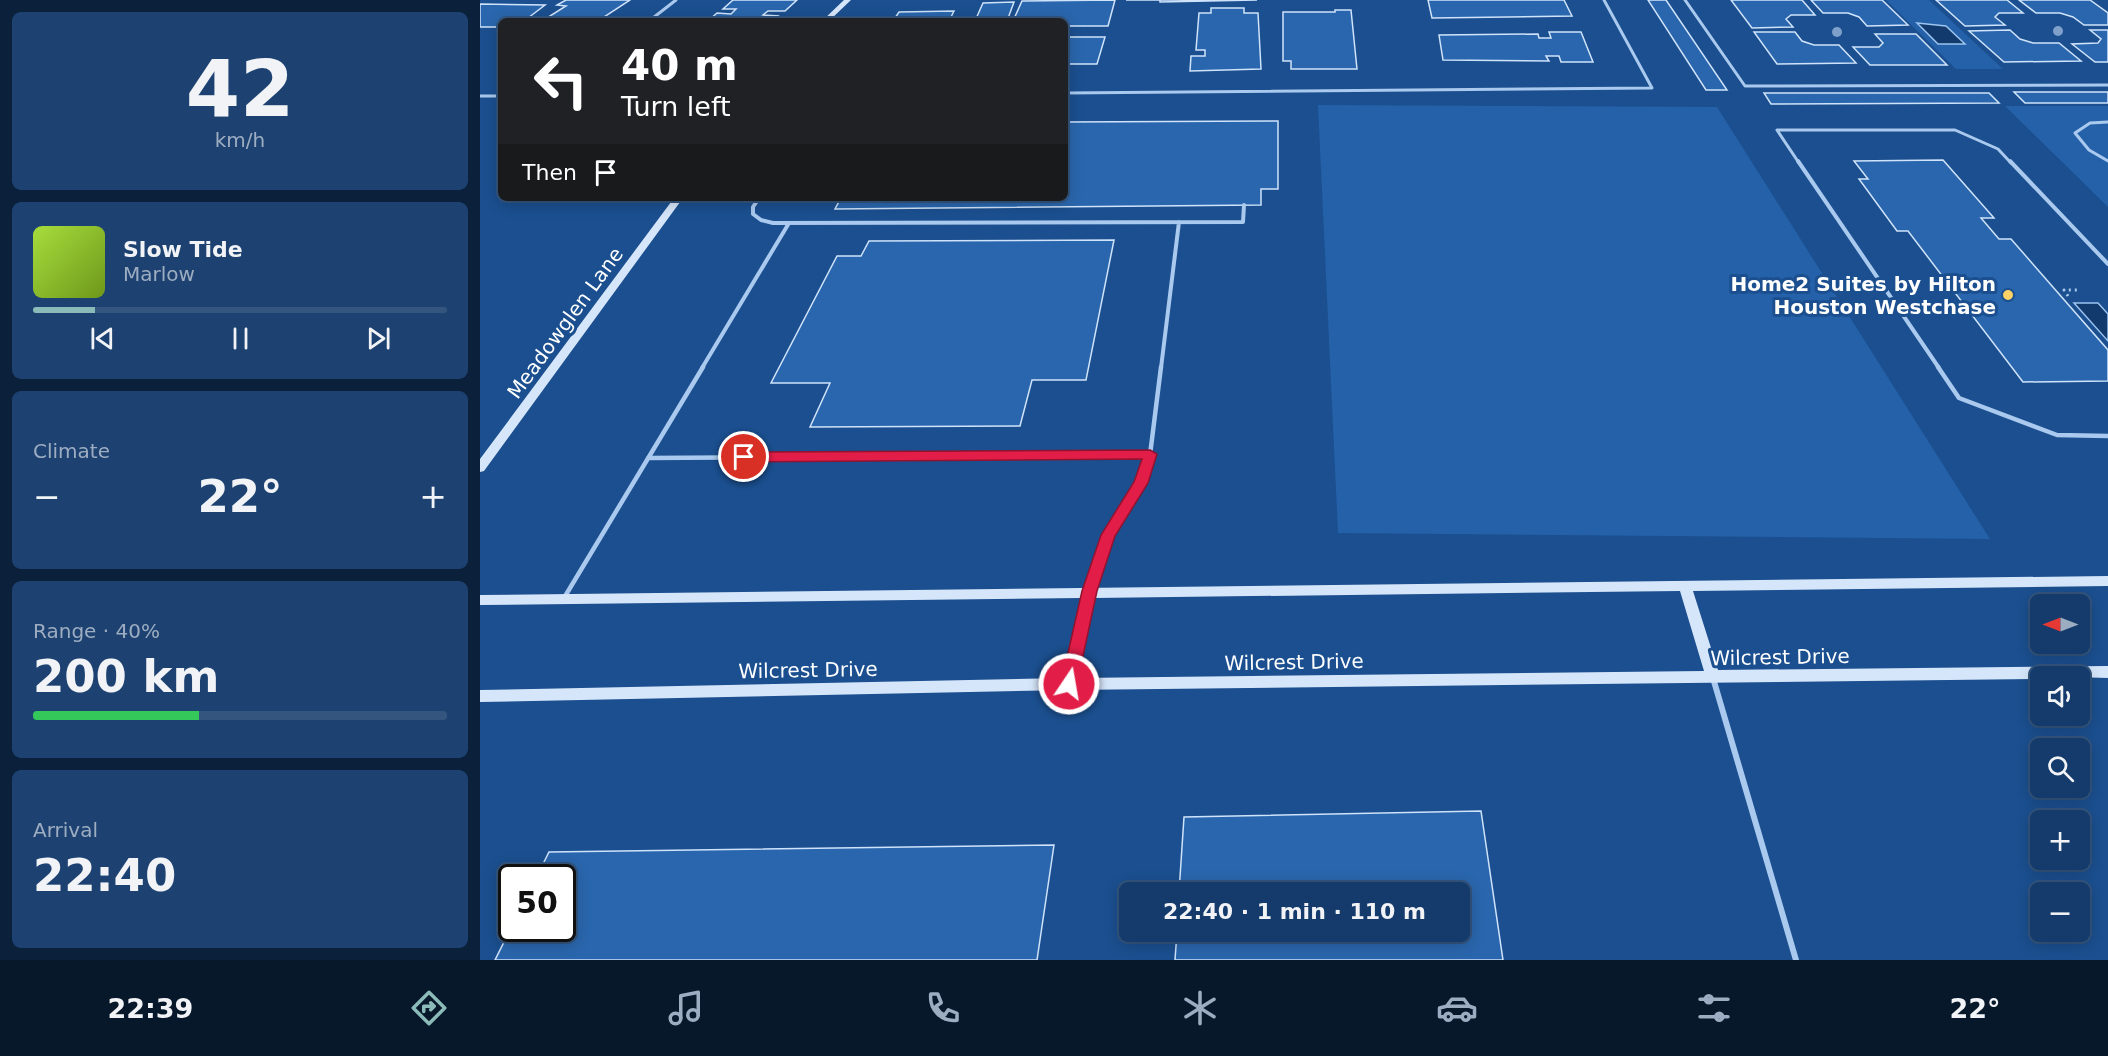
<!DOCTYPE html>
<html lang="en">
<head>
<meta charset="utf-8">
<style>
	:root { --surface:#143b6b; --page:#1d4271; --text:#f1f3f6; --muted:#9dadc1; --line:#33557e; --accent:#8bbbb9 }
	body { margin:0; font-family:"DejaVu Sans",sans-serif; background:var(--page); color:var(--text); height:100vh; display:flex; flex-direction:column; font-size:22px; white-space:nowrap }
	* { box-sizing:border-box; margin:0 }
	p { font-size:20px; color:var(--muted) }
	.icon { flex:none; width:33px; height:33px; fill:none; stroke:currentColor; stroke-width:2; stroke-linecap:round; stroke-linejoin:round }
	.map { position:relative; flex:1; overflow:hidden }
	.sheet { display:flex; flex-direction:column; gap:12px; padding:12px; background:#0b203b; width:480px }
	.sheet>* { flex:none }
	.hud { position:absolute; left:18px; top:18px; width:570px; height:183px; border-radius:9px; box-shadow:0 3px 15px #0003,0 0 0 2px var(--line); background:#202124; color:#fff; overflow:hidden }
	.needle { width:39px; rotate:270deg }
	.tools { position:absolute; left:1550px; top:594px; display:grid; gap:12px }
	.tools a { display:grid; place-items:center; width:60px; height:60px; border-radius:9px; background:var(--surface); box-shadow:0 3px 15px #0003,0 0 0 2px var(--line); font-size:30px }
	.speed { position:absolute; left:18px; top:864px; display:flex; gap:12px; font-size:30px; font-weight:700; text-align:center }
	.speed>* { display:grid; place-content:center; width:78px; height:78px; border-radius:50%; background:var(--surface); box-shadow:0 3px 15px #0003,0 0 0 2px var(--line); line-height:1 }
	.speed .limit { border:3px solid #111; border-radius:9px; background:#fff; color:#111 }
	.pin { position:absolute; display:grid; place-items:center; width:51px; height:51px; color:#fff; margin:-26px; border:3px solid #fff; border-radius:50%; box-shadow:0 2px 6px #0007 }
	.me { position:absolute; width:66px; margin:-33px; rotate:12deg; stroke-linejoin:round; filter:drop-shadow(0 0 4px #0008) }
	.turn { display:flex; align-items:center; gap:21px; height:126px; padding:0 24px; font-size:27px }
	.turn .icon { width:78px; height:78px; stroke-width:2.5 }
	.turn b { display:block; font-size:42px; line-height:51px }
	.then { display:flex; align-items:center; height:57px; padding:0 24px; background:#0003; gap:12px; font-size:22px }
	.big { font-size:45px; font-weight:800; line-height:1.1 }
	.sheet .widget { flex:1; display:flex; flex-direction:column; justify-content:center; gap:9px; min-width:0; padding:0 21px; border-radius:9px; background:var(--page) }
	.sheet .dial { align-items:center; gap:0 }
	.dial b { font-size:78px; line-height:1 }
	.song { display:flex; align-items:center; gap:18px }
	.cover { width:72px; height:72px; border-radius:9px; background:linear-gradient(135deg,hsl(80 70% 55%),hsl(80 70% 35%)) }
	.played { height:6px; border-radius:3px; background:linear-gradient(90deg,var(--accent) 15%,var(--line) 15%) }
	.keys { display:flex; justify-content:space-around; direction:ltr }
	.heat { display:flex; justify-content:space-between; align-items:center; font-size:33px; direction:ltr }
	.charge { height:9px; border-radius:4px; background:linear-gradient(90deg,#34c759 40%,var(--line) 0) }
	.trip { position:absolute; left:639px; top:882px; width:351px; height:60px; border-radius:9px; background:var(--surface); box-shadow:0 3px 15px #0003,0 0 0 2px var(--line); font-weight:800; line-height:60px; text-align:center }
	.tab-bar { display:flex; height:96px; justify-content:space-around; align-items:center; background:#08182b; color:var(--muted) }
	.tab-bar .icon { width:42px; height:42px }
	.tab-bar .on { color:var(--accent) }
	.tab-bar b { font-size:27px; color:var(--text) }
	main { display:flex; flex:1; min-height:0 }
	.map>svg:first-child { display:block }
	.green { fill:#2461a8 }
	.water { fill:#123a6d; stroke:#9cc4f0; stroke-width:1.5 }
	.building { fill:#2a66ad; stroke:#cfe3fa; stroke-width:1.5 }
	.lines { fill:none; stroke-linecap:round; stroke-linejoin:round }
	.path { stroke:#a9c9ee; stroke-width:3; stroke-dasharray:2 4; stroke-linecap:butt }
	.lane-far3 { stroke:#a9c9ee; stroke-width:3 }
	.lane-far2 { stroke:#a9c9ee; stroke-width:4 }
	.lane-far1 { stroke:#a9c9ee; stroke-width:4.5 }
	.lane { stroke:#a9c9ee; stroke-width:6 }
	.secondary { fill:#d6e6fa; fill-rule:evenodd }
	.tree { fill:#7ea0ca }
	.route { fill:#e11d48; stroke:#92132f; stroke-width:1.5 }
	.poi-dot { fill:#ffd166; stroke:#1b4f8f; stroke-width:2 }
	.labels { text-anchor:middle; stroke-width:6; stroke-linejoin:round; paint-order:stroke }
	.poi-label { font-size:20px; font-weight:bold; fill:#fff; stroke:#1b4f8f; text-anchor:end }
	.street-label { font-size:20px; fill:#fff; stroke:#1b4f8f }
</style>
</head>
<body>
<main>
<section class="sheet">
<div class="widget dial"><b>42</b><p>km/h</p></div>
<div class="widget">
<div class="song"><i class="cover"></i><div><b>Slow Tide</b><p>Marlow</p></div></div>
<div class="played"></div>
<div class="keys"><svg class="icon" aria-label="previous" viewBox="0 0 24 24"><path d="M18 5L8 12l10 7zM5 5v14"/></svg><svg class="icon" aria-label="pause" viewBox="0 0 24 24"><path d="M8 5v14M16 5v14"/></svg><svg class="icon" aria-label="next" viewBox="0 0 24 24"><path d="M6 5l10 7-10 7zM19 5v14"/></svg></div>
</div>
<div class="widget"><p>Climate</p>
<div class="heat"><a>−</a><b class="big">22°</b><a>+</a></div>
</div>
<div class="widget"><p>Range · 40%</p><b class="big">200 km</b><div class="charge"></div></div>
<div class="widget"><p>Arrival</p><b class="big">22:40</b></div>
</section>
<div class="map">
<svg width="1628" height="960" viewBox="0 0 1628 960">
	<rect width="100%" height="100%" fill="#1b4f8f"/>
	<path class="green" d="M1406 0H1449L1523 69H1476Z
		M838 105 1237 107 1510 539 858 533Z
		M1525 106H1628V207Z"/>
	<path class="water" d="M1437 23 1466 26 1485 44H1458Z
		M1594 303H1618L1628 314V341Z"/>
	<path class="building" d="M86 0H150L118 21H62L86 6 77 5Z
		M253 0H317L305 11H288L283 15 298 16 293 21H228L237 13 251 14 256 9H243Z
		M635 0 628 26H585V21H533L542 1Z
		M646 0H777L680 2V0Z
		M948 0H1084L1092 16 952 18Z
		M1168 0H1186L1247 90H1226Z
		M1251 0H1322L1335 15H1311L1306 19 1313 27 1272 28Z
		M1331 0H1402L1428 25 1387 26 1379 17 1368 13H1343Z
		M1456 0H1527L1543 13H1519L1515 17 1525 25 1485 26Z
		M1539 0H1610L1628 13V25H1604L1593 17 1580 13H1556Z
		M534 2 527 21H495L503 3Z
		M0 4 65 5 44 21H21V27H0Z
		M731 8H764V13H778L781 69 710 71 711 56H725V50H716L719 13H731Z
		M855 10H871L877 69H811V61H803V12H855Z
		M474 11 469 21H413L419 12Z
		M1530 30 1540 39 1553 43H1579L1601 61 1524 62 1489 31Z
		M1610 30H1628V62H1615L1592 44 1618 43 1621 39Z
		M1069 32H1101L1113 62H1081L1079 56H1066L1069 61 963 60 959 35 1058 34 1059 38H1071Z
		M1274 32H1315L1322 41 1334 45H1359L1376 63 1297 64Z
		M1395 34H1436L1467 65H1390L1373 47H1399L1403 43Z
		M585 37H625L617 64H585Z
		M1534 92H1628V103H1545Z
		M1284 93H1509L1519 103 1291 104Z
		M798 121V189H781V205L355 209 361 198H585V122Z
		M1463 160 1514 218H1501L1519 239H1531L1628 350V381L1543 382 1428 231H1417L1379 179H1388L1374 161Z
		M634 240 606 380H552L540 426 330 427 350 383H291L357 256H381L389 241Z
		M1001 811 1023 960H695L697 932H980V892H699L704 817Z
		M574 845 557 960H15L32 926V928H82V878H56L69 852Z"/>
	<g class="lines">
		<path class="path" d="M1588 296 1584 290H1599"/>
		<path class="lane-far3" d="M1205 0 1265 86 1628 85
			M169 21 196 0
			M585 93 1172 88 1124 0
			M0 96H21
			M1628 122 1610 123 1595 133 1609 150 1628 161
			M1319 163 1297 130H1475L1518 149 1531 163"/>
		<path class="lane-far2" d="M1318 161 1459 368
			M1530 161 1628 264
			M279 198 273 207V214L281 220 293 223 763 222 764 205
			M222 368 309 223
			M681 368 699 222"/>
		<path class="lane-far1" d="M1458 367 1479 398 1577 435 1628 436
			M168 458 670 455
			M609 592 628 535 661 483 670 455 681 367
			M84 598 223 367"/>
		<path class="lane" d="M1233 678 1316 960"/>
		<path class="secondary" d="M364 0H371L349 21H342Z
			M194 198H203L4 471 0 472V459Z
			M1628 576V586L1213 591 1238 670 1628 666V678L1560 676V679L589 690 0 702V690L583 678 601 598 0 605V595ZM1200 591 1224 671 597 678 614 598Z"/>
	</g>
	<g class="tree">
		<circle cx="1578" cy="31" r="5"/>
		<circle cx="1357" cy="32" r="5"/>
	</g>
	<path class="route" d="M670 450 677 454 668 483 635 536 617 591 597 684 595 689 589 691 583 689 581 684 602 591 621 535 654 482 662 459 264 462 257 457 264 452Z"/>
	<circle class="poi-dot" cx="1528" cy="295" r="6"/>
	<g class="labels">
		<g class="poi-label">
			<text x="1516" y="291">Home2 Suites by Hilton<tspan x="1516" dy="23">Houston Westchase</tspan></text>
		</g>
		<g class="street-label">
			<text transform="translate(85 323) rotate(-54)" y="7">Meadowglen Lane</text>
			<text transform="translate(1300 657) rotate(-1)" y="7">Wilcrest Drive</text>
			<text transform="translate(814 662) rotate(-1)" y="7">Wilcrest Drive</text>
			<text transform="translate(328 670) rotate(-1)" y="7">Wilcrest Drive</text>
		</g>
	</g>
</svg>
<div class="tools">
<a><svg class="needle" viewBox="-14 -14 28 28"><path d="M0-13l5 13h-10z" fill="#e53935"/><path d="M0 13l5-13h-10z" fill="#9dadc1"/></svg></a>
<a><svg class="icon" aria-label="sound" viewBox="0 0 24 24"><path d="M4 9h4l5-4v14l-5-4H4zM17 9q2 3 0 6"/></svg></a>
<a><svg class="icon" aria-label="search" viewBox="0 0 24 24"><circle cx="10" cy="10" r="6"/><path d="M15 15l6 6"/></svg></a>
<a>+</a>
<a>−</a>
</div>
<div class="speed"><div class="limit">50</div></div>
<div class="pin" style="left:264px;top:457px;background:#d93025"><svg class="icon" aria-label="arrive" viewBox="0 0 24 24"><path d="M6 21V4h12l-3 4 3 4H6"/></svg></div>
<svg class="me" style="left:589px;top:684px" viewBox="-20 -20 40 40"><circle r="17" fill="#e11d48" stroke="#fff" stroke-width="3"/><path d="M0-11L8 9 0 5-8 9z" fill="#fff"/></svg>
<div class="trip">22:40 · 1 min · 110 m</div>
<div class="hud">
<div class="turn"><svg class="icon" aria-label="left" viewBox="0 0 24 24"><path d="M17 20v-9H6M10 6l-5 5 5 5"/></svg><div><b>40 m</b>Turn left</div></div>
<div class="then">Then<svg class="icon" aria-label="arrive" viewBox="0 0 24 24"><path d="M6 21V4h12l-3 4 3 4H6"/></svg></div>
</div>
</div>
</main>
<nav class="tab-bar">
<b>22:39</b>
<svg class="icon on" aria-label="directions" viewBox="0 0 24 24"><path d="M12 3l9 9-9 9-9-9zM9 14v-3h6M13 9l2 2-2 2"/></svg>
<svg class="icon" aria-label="music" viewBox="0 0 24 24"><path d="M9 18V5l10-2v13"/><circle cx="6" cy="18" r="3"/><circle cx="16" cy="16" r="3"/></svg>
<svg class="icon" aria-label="phone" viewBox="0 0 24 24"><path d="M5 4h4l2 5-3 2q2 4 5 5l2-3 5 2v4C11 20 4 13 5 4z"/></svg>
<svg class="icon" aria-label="climate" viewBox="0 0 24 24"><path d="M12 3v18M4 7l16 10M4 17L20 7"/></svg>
<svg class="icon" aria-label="car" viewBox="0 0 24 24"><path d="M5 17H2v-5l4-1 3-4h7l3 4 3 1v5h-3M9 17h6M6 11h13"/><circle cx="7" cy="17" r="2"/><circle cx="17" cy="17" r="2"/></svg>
<svg class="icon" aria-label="filters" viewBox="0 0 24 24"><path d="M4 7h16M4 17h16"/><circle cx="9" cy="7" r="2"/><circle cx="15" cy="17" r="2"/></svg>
<b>22°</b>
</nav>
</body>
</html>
